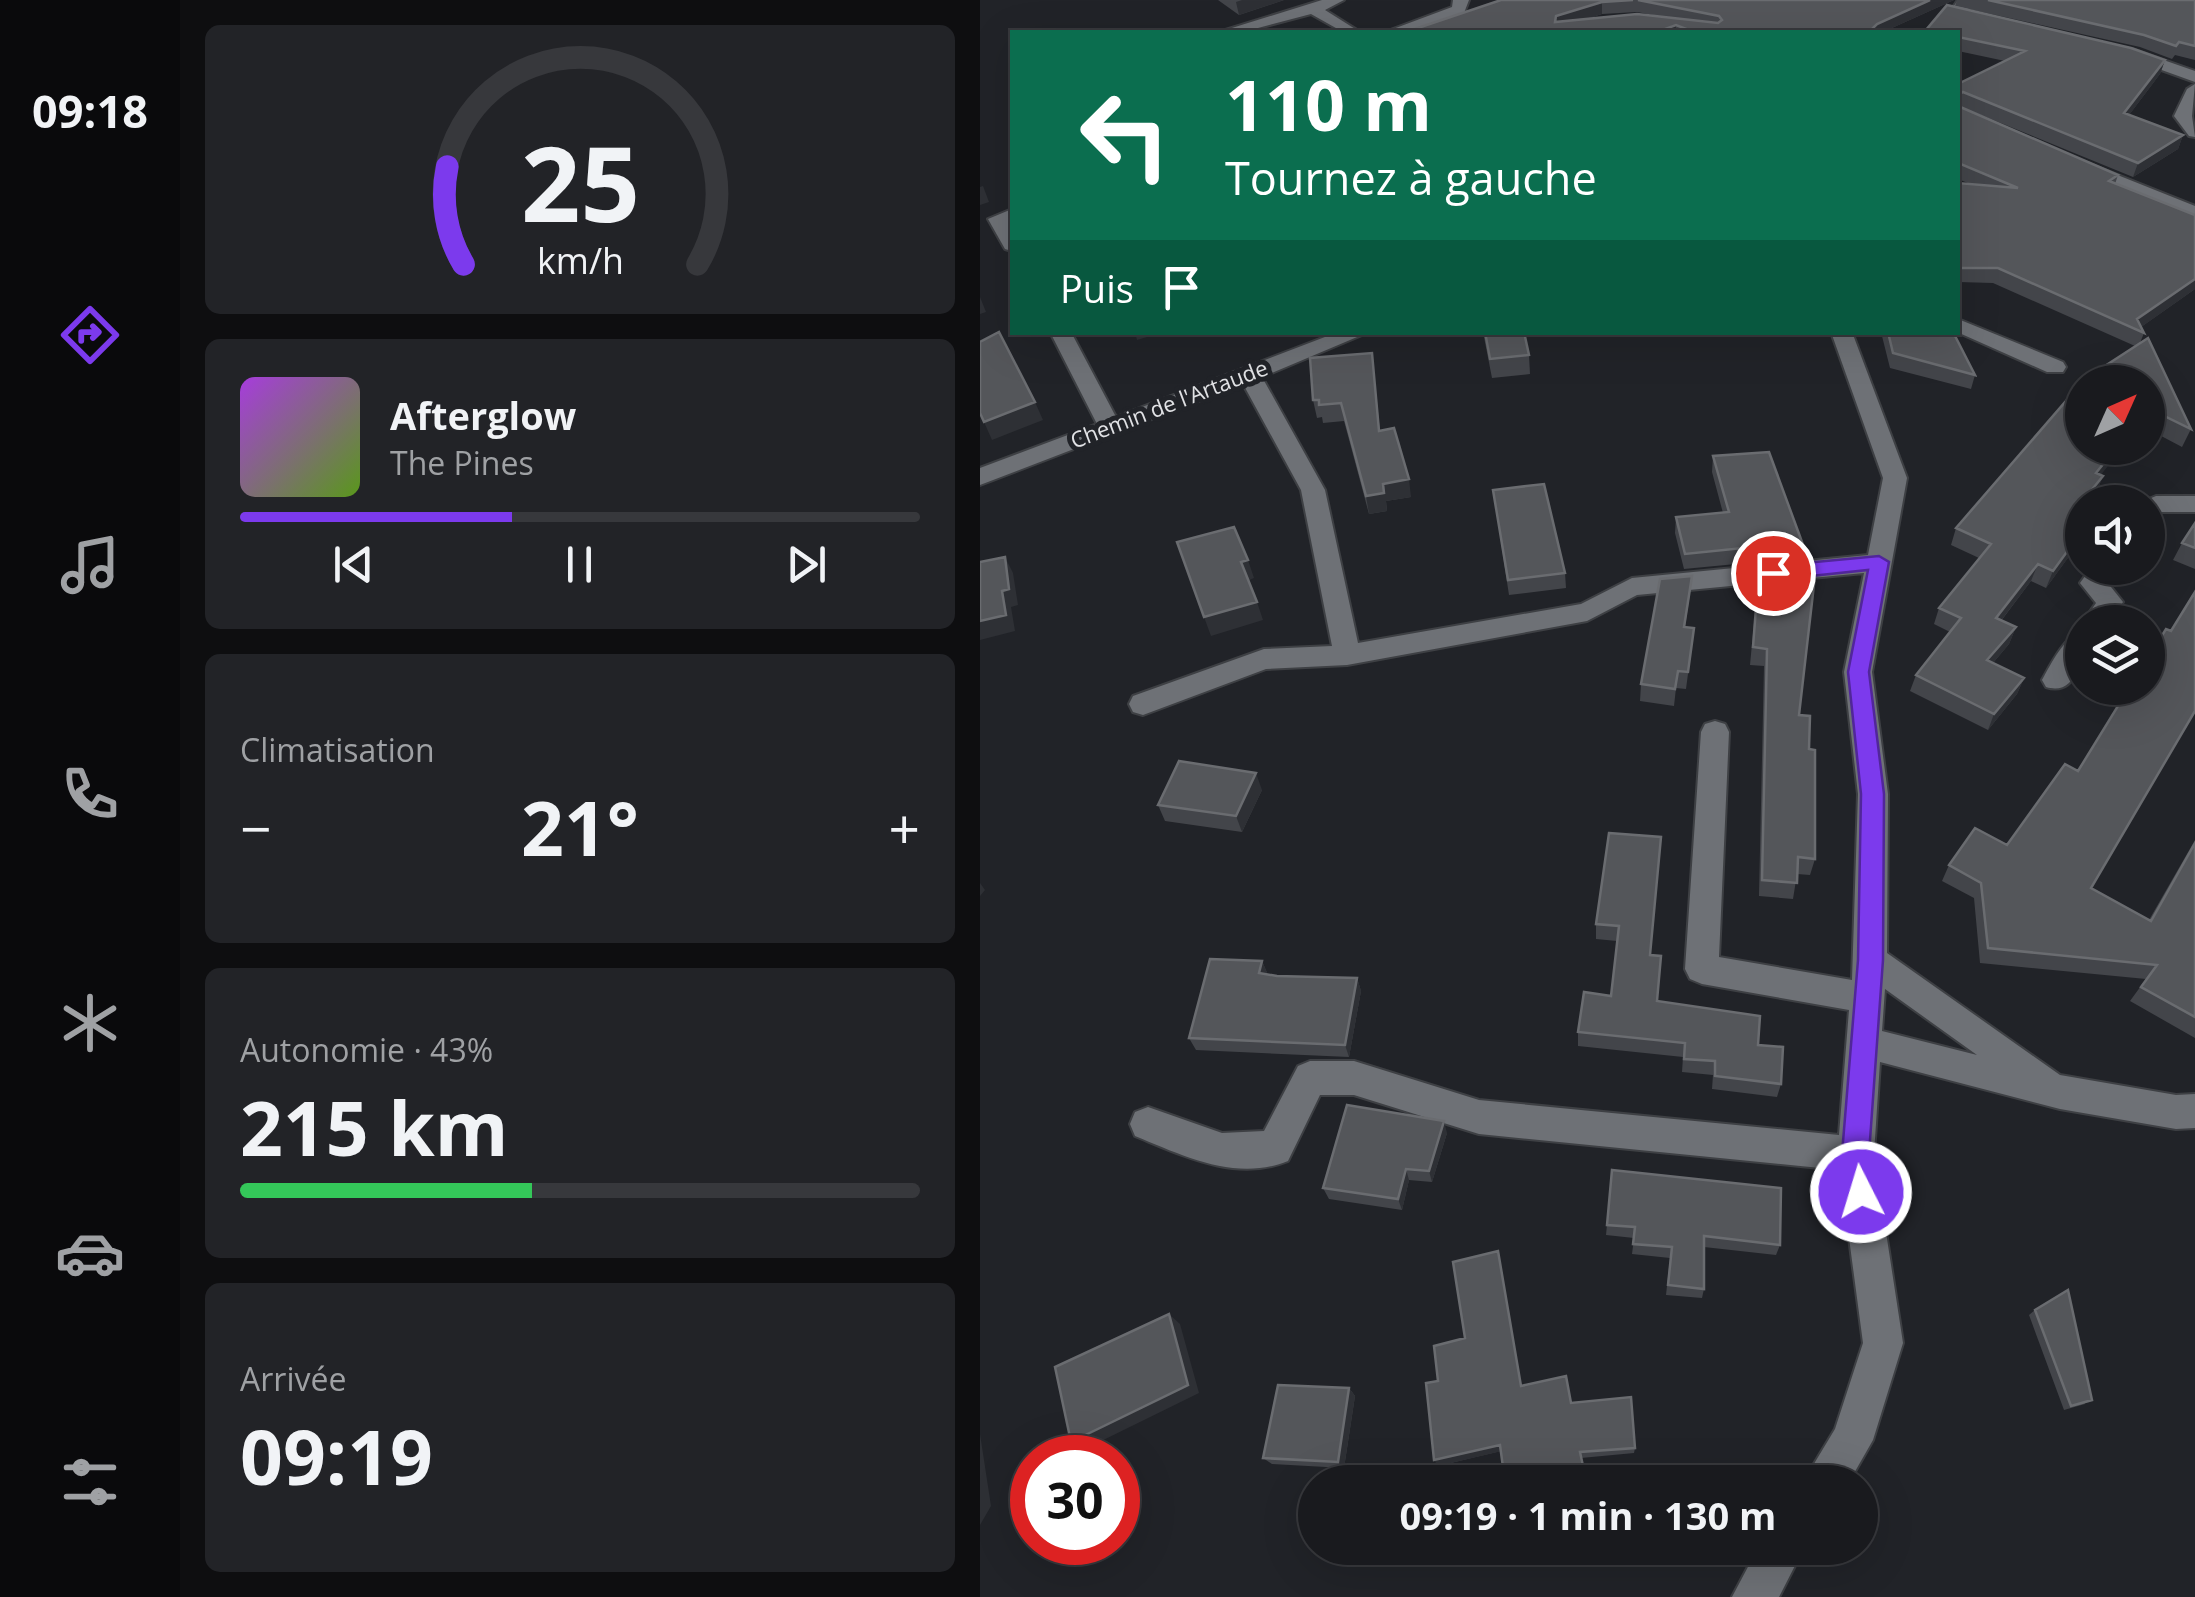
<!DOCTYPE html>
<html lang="fr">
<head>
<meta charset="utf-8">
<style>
	:root { --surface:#191a1e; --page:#222327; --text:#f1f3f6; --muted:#9fa1a4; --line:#37383c; --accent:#7c3aed }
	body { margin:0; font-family:"Open Sans",sans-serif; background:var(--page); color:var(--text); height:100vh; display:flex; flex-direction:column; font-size:38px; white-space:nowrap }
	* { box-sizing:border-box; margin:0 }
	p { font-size:32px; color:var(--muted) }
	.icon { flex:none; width:55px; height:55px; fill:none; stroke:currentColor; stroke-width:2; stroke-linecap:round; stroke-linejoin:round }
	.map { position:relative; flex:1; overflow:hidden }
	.panel { display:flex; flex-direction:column; gap:25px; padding:25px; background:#0e0e10; width:800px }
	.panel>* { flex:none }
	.guide { position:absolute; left:30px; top:30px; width:950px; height:305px; border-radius:0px; box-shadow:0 10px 40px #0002,0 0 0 2px var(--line); background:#0b6e4f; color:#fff; overflow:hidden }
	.needle { width:65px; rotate:45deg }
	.tools { position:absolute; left:1085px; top:365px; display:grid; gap:20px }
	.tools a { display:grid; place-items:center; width:100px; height:100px; border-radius:50%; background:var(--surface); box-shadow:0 10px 40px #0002,0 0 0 2px var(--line); font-size:50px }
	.speed { position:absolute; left:30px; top:1435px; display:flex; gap:20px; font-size:50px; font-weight:700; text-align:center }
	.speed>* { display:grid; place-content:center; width:130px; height:130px; border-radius:50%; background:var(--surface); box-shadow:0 10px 40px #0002,0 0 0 2px var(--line); line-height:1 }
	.speed .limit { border:15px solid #d22; background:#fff; color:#111 }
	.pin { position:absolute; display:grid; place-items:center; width:85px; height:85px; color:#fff; margin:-42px; border:5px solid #fff; border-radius:50%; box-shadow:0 2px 10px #0007 }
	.me { position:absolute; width:110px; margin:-55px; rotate:355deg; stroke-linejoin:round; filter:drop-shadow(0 0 8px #0008) }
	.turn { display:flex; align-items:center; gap:35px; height:210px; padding:0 50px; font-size:45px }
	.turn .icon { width:130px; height:130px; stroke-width:2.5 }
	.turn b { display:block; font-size:70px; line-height:85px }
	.then { display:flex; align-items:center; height:95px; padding:0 50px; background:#0003; gap:20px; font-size:38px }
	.big { font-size:75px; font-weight:700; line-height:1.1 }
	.panel .card { flex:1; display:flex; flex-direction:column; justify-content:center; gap:15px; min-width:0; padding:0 35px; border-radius:15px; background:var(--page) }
	.panel .dial { align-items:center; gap:0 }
	.dial svg { height:260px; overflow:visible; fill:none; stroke:var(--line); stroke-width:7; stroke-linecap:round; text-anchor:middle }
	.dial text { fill:var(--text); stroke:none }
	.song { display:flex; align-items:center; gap:30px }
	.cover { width:120px; height:120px; border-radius:15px; background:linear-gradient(135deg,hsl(280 70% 55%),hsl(90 70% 35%)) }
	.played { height:10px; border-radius:5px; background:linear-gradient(90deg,var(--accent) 40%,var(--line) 40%) }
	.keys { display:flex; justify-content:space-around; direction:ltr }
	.heat { display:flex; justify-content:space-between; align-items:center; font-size:55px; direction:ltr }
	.charge { height:15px; border-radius:8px; background:linear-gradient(90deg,#34c759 43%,var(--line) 0) }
	.trip { position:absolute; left:318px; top:1465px; width:580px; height:100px; border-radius:50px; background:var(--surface); box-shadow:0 10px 40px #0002,0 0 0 2px var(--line); font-weight:700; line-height:100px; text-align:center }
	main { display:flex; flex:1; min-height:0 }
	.tabs { display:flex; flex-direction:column; width:180px; justify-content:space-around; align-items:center; background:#0a0a0c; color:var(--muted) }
	.tabs .icon { width:70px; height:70px }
	.tabs .selected { color:var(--accent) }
	.tabs b { font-size:45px; color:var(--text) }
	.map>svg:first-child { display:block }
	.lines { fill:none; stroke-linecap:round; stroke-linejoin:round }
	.street-casing { stroke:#3e4044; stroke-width:4 }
	.street { fill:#6e7176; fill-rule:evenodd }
	.wall { fill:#43454a; fill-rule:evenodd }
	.shaded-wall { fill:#2e3035 }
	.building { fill:#54565a; stroke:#6a6c70; stroke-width:2.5 }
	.route { fill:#7c3aed; stroke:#51269a; stroke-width:2.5 }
	.labels { text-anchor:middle; stroke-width:10; stroke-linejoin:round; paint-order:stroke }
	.far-street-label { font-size:22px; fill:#e1e2e5; stroke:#212328 }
</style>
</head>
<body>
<main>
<nav class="tabs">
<b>09:18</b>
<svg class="icon selected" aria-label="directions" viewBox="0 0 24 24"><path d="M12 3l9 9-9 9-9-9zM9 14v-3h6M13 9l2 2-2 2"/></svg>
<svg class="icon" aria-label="music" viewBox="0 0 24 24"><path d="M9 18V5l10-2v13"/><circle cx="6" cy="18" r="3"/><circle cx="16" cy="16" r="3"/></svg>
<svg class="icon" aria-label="phone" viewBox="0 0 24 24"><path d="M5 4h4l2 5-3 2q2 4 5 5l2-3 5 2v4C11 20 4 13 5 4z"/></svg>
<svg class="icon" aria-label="climate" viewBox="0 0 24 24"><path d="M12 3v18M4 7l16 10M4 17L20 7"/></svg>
<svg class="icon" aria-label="car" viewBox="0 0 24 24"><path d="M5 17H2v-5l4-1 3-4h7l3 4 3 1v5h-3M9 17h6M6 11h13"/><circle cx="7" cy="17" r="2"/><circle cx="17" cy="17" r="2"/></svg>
<svg class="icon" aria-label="filters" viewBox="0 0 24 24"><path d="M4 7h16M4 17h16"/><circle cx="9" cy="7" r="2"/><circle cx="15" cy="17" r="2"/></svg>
</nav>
<section class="panel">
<div class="card dial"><svg viewBox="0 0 100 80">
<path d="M14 69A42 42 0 1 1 86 69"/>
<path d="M14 69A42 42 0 0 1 9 39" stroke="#7c3aed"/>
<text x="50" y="56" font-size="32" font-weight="700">25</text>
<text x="50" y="72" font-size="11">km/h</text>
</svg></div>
<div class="card">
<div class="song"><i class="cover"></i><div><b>Afterglow</b><p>The Pines</p></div></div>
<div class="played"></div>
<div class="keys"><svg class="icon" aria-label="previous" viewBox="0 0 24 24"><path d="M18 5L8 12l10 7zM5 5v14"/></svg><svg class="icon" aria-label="pause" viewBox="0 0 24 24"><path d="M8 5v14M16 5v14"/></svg><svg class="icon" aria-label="next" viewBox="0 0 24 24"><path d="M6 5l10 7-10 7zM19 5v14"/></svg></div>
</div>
<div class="card"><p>Climatisation</p>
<div class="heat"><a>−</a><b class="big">21°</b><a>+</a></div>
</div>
<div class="card"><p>Autonomie · 43%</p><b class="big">215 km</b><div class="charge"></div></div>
<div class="card"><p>Arrivée</p><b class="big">09:19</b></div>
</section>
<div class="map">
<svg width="1215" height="1597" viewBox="0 0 1215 1597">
	<rect width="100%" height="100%" fill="#212328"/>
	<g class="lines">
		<defs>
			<path id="street" d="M342 0H364L345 10 380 32H363L331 14 263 32H239Z
				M473 0H489L484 13 427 32H405L472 7Z
				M978 0H995L970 32H956Z
				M1140 49H1152L1215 71V82L1140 55Z
				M1215 84 1212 116 1215 137 1209 136 1194 116 1207 89Z
				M1100 160 1215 206V219L1094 169V161Z
				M32 209V221L29 222 32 251 25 249 8 219Z
				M978 319 1083 362 1086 367 1083 372H1067L977 332Z
				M70 332H91L136 417 358 332H389L282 377 345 490 378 643 601 604 652 578 888 555 903 478 851 332H872L927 478 892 672 908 794 907 953 1080 1075 1196 1095 1215 1094V1128L1196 1129 1080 1109 900 1062 894 1154 923 1343 893 1440 869 1482H823L855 1429 883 1343 860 1170 499 1134 374 1095H340L308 1161C256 1182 204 1156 155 1136L150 1124 155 1112 168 1107 242 1133 284 1131 318 1066 330 1061H374L499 1100 859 1135 869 1010 722 984 710 979 705 969 721 732 725 724 735 721 745 724 749 732 739 957 872 980 878 794 864 672 884 573 657 595 607 621 367 665 286 669 163 715 153 712 149 704 153 696 284 649 352 646 321 490 263 384 0 485V468L117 424ZM905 989 997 1055 902 1031Z
				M1176 496H1215V512H1182L1168 518V502H1162Z
				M1111 568H1137L1127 582 1143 602 1130 622H1103L1116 603 1100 583Z
				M1102 631C1103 653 1099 697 1066 687L1062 680C1071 664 1084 637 1102 631Z
				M778 1548H824L799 1597H752Z"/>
		</defs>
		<use href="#street" class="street-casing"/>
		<use href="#street" class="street"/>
	</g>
	<path class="wall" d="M238 0H304L259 15Z
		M521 0H974L903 32H426ZM657 12 678 16 606 19 622 14Z
		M977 0H1215V60L1195 55 1192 59 1160 47 975 6Z
		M967 5 1151 48 1185 60 1180 74 1149 115 1203 135 1198 149 1153 177 979 106H978L1138 175 1135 184 1215 215V289L1161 327 1164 333 1160 343 1168 338 1211 429 1202 447 1168 429V382H1102V448H1142L1120 475 1123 476 1116 493 1108 502H1102V510L1093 522 1102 526V535L1098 544 1066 588 1051 581 1021 621 1036 627 1029 644 1013 663 1044 678 1037 694 1008 730 930 691 936 675 970 632 954 624 959 608 999 558 971 545 976 528 1105 379 1155 346 1013 283 978 282V183L990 184 978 179V84L1025 61 978 51V32H945Z
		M503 332H544L549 355 550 374 512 378Z
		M901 332H973L995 375 991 389 910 368Z
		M392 353 400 431 431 497 406 501 407 511 389 514 364 421 343 423 342 417 337 418 333 400Z
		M733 456 822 542 819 558 704 569 695 533 696 517 743 513 732 472Z
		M513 490 585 573 586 588 529 595Z
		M1215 523V569L1193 560 1202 543Z
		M779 569 829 749 835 859 830 875 817 874 813 899 779 896 784 666 770 665Z
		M710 594 705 627 714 628 706 689 696 688 694 706 660 701 661 684Z
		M282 790 262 832 185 821 178 805Z
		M629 833 670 955 677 1001 778 1045 801 1084 797 1097 732 1089 733 1075 702 1072 703 1057 598 1046V1032L631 996 637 941 616 939V924Z
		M1215 840V1038L1150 1001 1166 979 1000 963 994 898 962 881 969 865 1111 888 1169 920Z
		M282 961 288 975 297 976 377 978 381 991 369 1057 216 1050 209 1038Z
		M467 1133 452 1182 429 1180 422 1210 349 1199 343 1188Z
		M632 1170 800 1245 796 1255 724 1247V1289L722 1298 686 1295 690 1258 652 1254 654 1238 626 1235Z
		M1055 1310 1105 1404 1084 1410 1049 1315Z
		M541 1386 591 1403 655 1448 654 1453 601 1458 521 1451 458 1466Z
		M369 1388 375 1396 364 1468 292 1464 283 1458Z"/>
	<path class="shaded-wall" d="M262 0H304L259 15 256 2Z
		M950 0H974L903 32H889L897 24Z
		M622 2V14L576 28V16Z
		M696 25V32H677Z
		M1185 60 1180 74 1140 127 1144 113Z
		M1203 135 1198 149 1153 177 1158 163Z
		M3 186 9 202 0 205V187Z
		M1215 279V289L1157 330V319Z
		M0 297 6 312 0 314Z
		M155 332H184L157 340Z
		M55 402 63 420 12 440 4 422Z
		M1136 448H1142L1109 490 1116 473Z
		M1123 476 1116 493 1108 502H1102V510L1081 537 1088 519Z
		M429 479 431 497 406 501 407 511 389 514 386 496 403 484Z
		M1102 531 1098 544 1066 588 1073 571Z
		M25 557 33 573 38 605 31 607 35 631 0 640V621L22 591Z
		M268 560 274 578 267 581 261 562Z
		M1058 564 1051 581 1010 635 1016 618Z
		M277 602 283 620 231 636 224 617Z
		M1036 627 1029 644 1001 677 1007 660Z
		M1044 678 1037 694 1008 730 1014 714Z
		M276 773 282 790 262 832 256 816Z
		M0 883 5 890 0 896Z
		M282 961 288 975 279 973Z
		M377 978 381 991 369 1057 365 1045Z
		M464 1121 467 1133 452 1182 449 1171Z
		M426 1169 429 1180 422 1210 418 1199Z
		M189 1314 200 1324 219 1393 105 1449 91 1442Z
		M369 1388 375 1396 364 1468 358 1462Z
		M0 1434 11 1506 0 1525Z
		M520 1445 522 1451 458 1466 454 1460Z"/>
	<path class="building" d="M521 0H653L622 2 576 16 575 22 657 14 738 23 742 20 739 16 658 0H950L897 24 889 32H714L696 25 677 32H426Z
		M1008 0H1215V46L1199 42 1196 46 1164 35Z
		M967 5 1151 48 1185 60 1144 113 1203 135 1158 163 983 92 978 95V84L1045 51 978 37V32H957L946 30Z
		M978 106 1138 175 1129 181 1215 215V279L1157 319 1164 333 1018 268H978V183L1038 188 978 163Z
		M19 332 55 402 4 422 0 413V342Z
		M505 332H544L549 355 510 359Z
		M908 332H973L995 375 913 353Z
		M1168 338 1211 429 1168 408V382H1102V448H1136L1116 473 1123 476 1088 519 1102 526V531L1073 571 1058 564 1016 618 1036 627 1007 660 1044 678 1014 714 936 675 981 618 959 608 1011 544 976 528 1105 379Z
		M392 353 399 431 414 428 429 479 403 484 404 493 386 496 361 403 339 405V400H333L330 358Z
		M789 452 822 542 705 554 696 517 749 512 733 456Z
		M564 484 585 573 528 580 513 490Z
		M1215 523V548L1202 543Z
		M254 527 268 560 261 562 277 602 224 617 197 542Z
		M25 557 29 589 22 591 26 615 0 621V562Z
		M831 564 835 576 819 715 830 716 829 749 835 750V859L818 857 817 883 782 880 787 649 773 647 779 569Z
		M712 576 704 627 714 628 708 672 698 671 695 689 661 684 680 579Z
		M1215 592V711L1111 888 1171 921 1215 843V1017L1161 987 1177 965 1008 948 1001 883 969 865 995 828 1027 845 1085 764 1098 771 1149 688H1168V658L1186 629 1191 631Z
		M199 761 276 773 256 816 178 805Z
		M629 833 681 837 670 955 681 956 677 1001 780 1016 778 1045 803 1047 801 1084 735 1076V1061L704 1059 705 1043 598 1032 604 992 631 996 639 926 616 924Z
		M230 959 282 961 279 973 297 976 377 978 365 1045 209 1038Z
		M367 1105 464 1121 449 1171 426 1169 418 1199 343 1188Z
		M632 1170 801 1188 800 1245 724 1236V1289L688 1285 692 1247 653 1244 655 1227 627 1225Z
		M518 1251 541 1386 586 1376 591 1403 651 1397 655 1448 600 1452 606 1480 598 1482H525L520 1445 454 1460 446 1383 458 1381 454 1346 485 1338 473 1262Z
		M1088 1290 1112 1400 1091 1406 1055 1310Z
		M189 1314 208 1385 91 1442 75 1367Z
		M298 1385 369 1388 358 1462 283 1458Z"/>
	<path class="route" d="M899 556 909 562 889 672 904 794 903 960 889 1154 895 1192 891 1202 881 1206 871 1202 862 1154 878 960 881 794 868 672 888 570 793 580 783 573 793 566Z"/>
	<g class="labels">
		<g class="far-street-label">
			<text transform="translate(189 404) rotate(-21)" y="8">Chemin de l'Artaude</text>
		</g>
	</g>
</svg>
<div class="tools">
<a><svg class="needle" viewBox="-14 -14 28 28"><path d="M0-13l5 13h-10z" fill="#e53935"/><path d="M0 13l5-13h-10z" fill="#9fa1a4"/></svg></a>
<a><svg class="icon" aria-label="sound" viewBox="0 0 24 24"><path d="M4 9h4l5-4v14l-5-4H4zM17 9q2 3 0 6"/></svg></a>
<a><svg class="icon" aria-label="layers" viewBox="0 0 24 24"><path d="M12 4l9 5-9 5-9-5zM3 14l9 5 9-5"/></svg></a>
</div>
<div class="speed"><div class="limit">30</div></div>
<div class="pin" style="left:793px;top:573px;background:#d93025"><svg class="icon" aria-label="arrive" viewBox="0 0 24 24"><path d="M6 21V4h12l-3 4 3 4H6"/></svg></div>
<svg class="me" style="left:881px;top:1192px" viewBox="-20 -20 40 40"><circle r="17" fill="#7c3aed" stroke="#fff" stroke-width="3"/><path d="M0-11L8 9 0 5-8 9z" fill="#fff"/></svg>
<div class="trip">09:19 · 1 min · 130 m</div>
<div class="guide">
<div class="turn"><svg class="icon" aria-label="left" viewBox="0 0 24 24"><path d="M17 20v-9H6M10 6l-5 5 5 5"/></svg><div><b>110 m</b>Tournez à gauche</div></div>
<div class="then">Puis<svg class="icon" aria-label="arrive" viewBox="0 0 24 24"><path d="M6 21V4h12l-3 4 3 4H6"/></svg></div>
</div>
</div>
</main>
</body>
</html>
